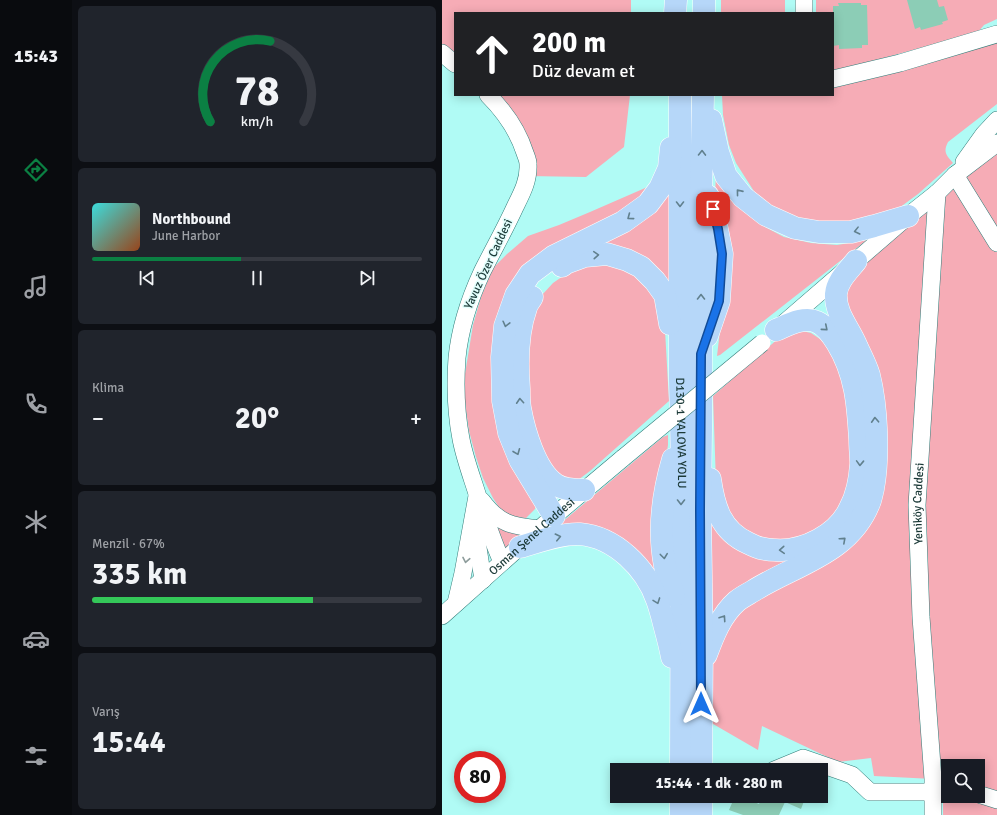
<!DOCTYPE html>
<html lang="tr">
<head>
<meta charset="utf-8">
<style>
	:root { --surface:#171b24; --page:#20242c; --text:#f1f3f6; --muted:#9ea1a6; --line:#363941; --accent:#0b8043 }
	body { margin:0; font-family:Signika,sans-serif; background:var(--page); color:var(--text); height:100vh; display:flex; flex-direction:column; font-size:15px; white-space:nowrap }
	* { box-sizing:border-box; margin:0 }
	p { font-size:13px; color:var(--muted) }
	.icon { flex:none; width:22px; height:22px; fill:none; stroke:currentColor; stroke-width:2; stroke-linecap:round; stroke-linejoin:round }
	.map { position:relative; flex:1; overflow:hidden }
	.details { display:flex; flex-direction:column; gap:6px; padding:6px; background:#0d0f14; width:370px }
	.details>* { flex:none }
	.guide { position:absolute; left:12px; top:12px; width:380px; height:84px; border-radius:0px; box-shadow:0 2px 10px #0003; background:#202124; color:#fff; overflow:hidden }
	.fabs { position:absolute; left:499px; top:759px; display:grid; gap:8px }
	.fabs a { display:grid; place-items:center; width:44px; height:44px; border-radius:0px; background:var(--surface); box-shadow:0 2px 10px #0003; font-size:20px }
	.speed { position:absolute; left:12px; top:751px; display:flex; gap:8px; font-size:20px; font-weight:700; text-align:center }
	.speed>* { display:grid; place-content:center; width:52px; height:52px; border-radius:50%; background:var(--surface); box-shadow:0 2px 10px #0003; line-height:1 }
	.speed .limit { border:6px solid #d22; background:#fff; color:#111 }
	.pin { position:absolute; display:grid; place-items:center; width:34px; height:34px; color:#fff; margin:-17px; border-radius:8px; box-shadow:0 2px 6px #0006 }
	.me { position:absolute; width:44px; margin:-22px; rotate:0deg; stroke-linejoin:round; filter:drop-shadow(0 0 3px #0008) }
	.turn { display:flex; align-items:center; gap:14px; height:84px; padding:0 12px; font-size:18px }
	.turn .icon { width:52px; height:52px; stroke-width:2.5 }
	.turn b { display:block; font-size:28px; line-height:34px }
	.big { font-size:30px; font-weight:700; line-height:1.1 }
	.details .card { flex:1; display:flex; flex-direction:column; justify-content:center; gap:6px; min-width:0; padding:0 14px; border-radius:6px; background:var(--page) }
	.details .dial { align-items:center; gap:0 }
	.dial svg { height:104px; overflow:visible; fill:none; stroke:var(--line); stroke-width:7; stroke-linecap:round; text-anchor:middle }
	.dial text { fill:var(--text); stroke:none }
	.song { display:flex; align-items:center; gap:12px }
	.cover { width:48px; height:48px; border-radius:6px; background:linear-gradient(135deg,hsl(180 70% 55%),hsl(20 70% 35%)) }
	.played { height:4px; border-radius:2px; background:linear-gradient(90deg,var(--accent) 45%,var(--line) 45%) }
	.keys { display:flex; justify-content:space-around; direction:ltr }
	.heat { display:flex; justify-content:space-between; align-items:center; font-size:22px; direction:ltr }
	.charge { height:6px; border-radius:3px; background:linear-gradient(90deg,#34c759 67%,var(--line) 0) }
	.trip { position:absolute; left:168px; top:763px; width:218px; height:40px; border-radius:0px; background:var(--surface); box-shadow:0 2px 10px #0003; font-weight:700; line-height:40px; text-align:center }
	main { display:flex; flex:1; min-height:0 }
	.tabs { display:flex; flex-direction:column; width:72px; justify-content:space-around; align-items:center; background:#090b0e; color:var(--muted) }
	.tabs .icon { width:28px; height:28px }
	.tabs .on { color:var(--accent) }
	.tabs b { font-size:18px; color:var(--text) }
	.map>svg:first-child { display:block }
	.green { fill:#f6acb6 }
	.building { fill:#8ccdb6 }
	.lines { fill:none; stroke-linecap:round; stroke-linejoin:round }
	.minor-casing { stroke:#317c78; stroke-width:18 }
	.highway-casing { stroke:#fff; stroke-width:23 }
	.minor { stroke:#fff; stroke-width:17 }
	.highway { stroke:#b6d7f9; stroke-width:22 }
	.minor-bridge-casing { stroke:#317c78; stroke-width:18; stroke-linecap:butt }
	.minor-bridge { stroke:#fff; stroke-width:17 }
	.oneway { stroke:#61808e }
	.oneway2 { stroke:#8d9c9b }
	.route-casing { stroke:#114b97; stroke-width:10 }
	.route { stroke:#1a73e8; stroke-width:7 }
	.labels { text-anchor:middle; stroke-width:3; stroke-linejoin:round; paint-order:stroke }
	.street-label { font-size:12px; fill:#1b3937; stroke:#e2fefc }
</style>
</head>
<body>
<main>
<nav class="tabs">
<b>15:43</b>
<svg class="icon on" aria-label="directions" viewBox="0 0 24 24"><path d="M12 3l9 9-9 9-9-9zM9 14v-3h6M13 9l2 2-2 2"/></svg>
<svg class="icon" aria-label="music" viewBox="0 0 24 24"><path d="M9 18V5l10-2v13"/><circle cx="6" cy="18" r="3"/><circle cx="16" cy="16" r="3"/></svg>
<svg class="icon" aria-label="phone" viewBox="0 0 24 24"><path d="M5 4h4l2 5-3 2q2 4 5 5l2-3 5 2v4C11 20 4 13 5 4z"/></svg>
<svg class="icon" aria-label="climate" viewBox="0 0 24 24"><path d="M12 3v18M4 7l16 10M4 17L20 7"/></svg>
<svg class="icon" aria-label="car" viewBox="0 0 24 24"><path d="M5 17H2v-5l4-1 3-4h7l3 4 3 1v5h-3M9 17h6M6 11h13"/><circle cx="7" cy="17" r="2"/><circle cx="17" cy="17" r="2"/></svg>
<svg class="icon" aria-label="filters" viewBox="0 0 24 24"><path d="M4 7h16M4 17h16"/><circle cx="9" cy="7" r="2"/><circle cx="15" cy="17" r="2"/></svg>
</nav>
<section class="details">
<div class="card dial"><svg viewBox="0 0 100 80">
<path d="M14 69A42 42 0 1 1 86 69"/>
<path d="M14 69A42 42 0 0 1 60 7" stroke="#0b8043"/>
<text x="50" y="56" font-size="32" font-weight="700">78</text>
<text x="50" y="72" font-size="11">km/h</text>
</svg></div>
<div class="card">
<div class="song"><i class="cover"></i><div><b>Northbound</b><p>June Harbor</p></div></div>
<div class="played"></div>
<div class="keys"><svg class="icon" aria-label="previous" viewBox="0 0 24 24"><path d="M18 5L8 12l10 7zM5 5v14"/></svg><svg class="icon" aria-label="pause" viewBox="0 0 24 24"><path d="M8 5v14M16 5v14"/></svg><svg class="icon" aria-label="next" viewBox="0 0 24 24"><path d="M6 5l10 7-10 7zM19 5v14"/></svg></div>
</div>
<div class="card"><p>Klima</p>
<div class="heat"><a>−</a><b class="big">20°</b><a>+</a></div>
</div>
<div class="card"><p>Menzil · 67%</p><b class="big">335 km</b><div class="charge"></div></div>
<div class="card"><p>Varış</p><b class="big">15:44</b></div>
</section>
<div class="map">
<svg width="555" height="815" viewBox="0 0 555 815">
	<rect width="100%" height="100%" fill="#b0fbf5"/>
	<path class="green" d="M0 0H189V13H13V64L0 53Z
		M279 0H343V13H279Z
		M374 0H555V19L542 25 536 32 391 72V13H374Z
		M555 38V104L506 142C501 152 504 155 511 163L476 194 457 208 412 227 343 219 315 196 294 163 287 145 281 115 280 95H391V86Z
		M46 95H188L182 147 144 177 86 176V162Z
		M555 143V800L536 794V766H506V784L491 779 432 776 429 758 396 762 320 726 316 750 259 717 273 631 416 524 396 284Z
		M274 170 301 211 323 227 342 237 369 243 395 245 425 240 278 355 275 356 281 305 273 201Z
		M230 183 228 289 141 252Z
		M210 185 202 197 76 276 95 503 93 509 84 518 68 517 60 512 51 498 41 478 34 457 27 431 23 403 22 380 31 325 39 297 51 268 65 254 86 236 117 225 148 212Z
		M161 265 176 267 190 273 213 293 223 330 227 401 148 471 136 480 115 476 90 434 83 343 100 295 111 283 124 274 141 267Z
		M356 330 369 333 381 341 401 373 410 428 408 487 398 510 365 537 329 543 291 525 274 483 271 396 338 337Z
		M226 435V445L220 480 225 593 204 568 112 529 221 437Z
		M52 521 79 534 64 550Z
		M269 521 362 555 270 626Z
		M510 796 555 807V815H501V803Z"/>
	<path class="building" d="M465 0H495L497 7 502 6 506 20 500 22 501 24 479 30 478 27 473 29Z
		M396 3H419V5H425L426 45H420V48L397 49V45L391 46V6H397Z
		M293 796H297L317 804 321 796H364L359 809 343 802 337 815H301L287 810Z"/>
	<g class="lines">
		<defs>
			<g id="minor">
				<path d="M362 0V13"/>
				<path d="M0 53 13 64"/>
				<path d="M391 79 458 63 555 34"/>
				<path d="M46 95C62 111 76 131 83 153 84 156 86 160 86 164 87 180 80 193 73 207 63 229 51 250 40 272 27 300 18 327 15 358 13 385 14 413 19 439 23 460 31 480 37 500 44 521 51 542 60 562"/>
				<path d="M522 162 542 134 555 120"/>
				<path d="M513 175 555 243"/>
				<path d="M341 324 466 216 495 193 513 175 555 143"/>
				<path d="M40 501C57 524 70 526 97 529"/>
				<path d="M35 530V541L41 580"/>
				<path d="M14 603 21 573 35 496"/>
				<path id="s1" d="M0 616 112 516 181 458"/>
				<path d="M332 770 361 758 410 775 428 792H491"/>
				<path d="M536 794 555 800"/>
				<path id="s2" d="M491 815V779L479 617 475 505 495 193"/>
			</g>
			<g id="highway">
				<path d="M233 13 234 0"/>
				<path d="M262 13V0"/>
				<path id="s3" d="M238 95V379L240 464 239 770"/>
				<path d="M269 120 276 152 284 176 301 197 324 215 353 228 377 232H409L432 226 466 216"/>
				<path d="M120 266 124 263 143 256 165 254 185 260 199 267 213 281 223 295 228 324"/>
				<path d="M90 297C88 301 85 304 84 308 75 333 75 363 77 389 77 395 77 402 78 408 82 430 93 470 113 484 121 490 133 490 142 490"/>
				<path d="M265 336 277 301 280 254 271 209 266 196"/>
				<path d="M231 459C221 493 216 531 223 566 225 576 229 586 232 596"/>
				<path d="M268 479C272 507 279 531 306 543 310 545 314 547 318 548 322 549 328 550 333 550 361 552 396 535 408 508 415 495 418 479 419 464 419 456 418 448 418 440 416 405 414 374 395 343 390 335 384 326 375 322 362 316 346 325 334 330"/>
				<path d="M112 516 78 460 67 433 61 401 60 357 63 326 74 295 88 274 112 256 181 222 206 204 218 188 227 168 229 148"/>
				<path d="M78 547C96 542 119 533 138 534 173 537 204 568 215 600 218 608 220 616 222 624 225 635 228 646 230 657"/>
				<path d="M264 655C271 636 279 615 295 601 300 597 306 594 311 591 354 564 408 554 428 501 429 498 430 493 431 489 437 457 435 407 427 375 424 365 419 356 415 347 408 329 393 314 394 294 395 281 406 271 414 261"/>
				<path d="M259 770 260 642 258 510 259 429V196L261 95"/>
				<path d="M239 796V815"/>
				<path d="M259 796V815"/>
			</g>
		</defs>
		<use href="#minor" class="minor-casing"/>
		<use href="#highway" class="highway-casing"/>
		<use href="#minor" class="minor"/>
		<use href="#highway" class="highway"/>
		<defs>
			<path id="minor-bridge" d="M181 458 320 343"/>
		</defs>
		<use href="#minor-bridge" class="minor-bridge-casing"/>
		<use href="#minor-bridge" class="minor-bridge"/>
	</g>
	<defs><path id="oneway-chevron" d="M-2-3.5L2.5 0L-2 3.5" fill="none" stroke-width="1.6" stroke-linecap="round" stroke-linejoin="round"/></defs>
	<g class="oneway">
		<use href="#oneway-chevron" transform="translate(260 153) rotate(-89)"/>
		<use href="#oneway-chevron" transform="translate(297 192) rotate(-129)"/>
		<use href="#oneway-chevron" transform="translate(238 204) rotate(90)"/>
		<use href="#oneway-chevron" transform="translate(188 217) rotate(143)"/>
		<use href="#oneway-chevron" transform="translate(415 231) rotate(166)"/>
		<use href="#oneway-chevron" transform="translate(154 255) rotate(-4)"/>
		<use href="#oneway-chevron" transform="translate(259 297) rotate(-90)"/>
		<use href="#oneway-chevron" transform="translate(64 324) rotate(104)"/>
		<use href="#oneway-chevron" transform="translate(383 328) rotate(40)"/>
		<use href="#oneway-chevron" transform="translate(78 401) rotate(-94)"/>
		<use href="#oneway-chevron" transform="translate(433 420) rotate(-93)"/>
		<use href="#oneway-chevron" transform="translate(75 452) rotate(68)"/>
		<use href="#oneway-chevron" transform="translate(418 463) rotate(92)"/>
		<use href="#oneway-chevron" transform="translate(239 502) rotate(90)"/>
		<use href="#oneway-chevron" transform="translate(116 537) rotate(-13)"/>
		<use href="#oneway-chevron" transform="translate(401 540) rotate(-42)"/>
		<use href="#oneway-chevron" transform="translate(340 550) rotate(176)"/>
		<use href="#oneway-chevron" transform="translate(222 556) rotate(83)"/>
		<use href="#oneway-chevron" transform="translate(215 601) rotate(70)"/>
		<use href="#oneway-chevron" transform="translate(281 618) rotate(-56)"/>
	</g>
	<use class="oneway2" href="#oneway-chevron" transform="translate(24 560) rotate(101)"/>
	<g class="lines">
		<defs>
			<path id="route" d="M259 704 258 510 259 354 277 301 280 254 276 229 271 209"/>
		</defs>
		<use href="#route" class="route-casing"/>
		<use href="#route" class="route"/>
	</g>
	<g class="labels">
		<g class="street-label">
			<text transform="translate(46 264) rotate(-65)" y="4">Yavuz Özer Caddesi</text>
			<text dy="4" stroke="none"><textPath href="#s3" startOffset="338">D130-1 YALOVA YOLU</textPath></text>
			<text dy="4" stroke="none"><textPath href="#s2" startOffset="312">Yeniköy Caddesi</textPath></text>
			<text dy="4" stroke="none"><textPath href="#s1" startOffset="120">Osman Şenel Caddesi</textPath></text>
		</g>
	</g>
</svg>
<div class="fabs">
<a><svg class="icon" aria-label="search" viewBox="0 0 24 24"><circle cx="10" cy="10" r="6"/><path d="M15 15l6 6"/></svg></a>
</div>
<div class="speed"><div class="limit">80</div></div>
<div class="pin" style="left:271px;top:209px;background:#d93025"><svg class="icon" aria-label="arrive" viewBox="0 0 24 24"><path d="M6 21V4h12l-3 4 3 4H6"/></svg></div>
<svg class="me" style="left:259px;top:704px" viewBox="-20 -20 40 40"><path d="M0-17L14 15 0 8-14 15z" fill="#1a73e8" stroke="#fff" stroke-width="4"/></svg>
<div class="trip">15:44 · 1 dk · 280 m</div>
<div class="guide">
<div class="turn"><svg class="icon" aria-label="ahead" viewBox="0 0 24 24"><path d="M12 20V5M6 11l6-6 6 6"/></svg><div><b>200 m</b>Düz devam et</div></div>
</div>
</div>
</main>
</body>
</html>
